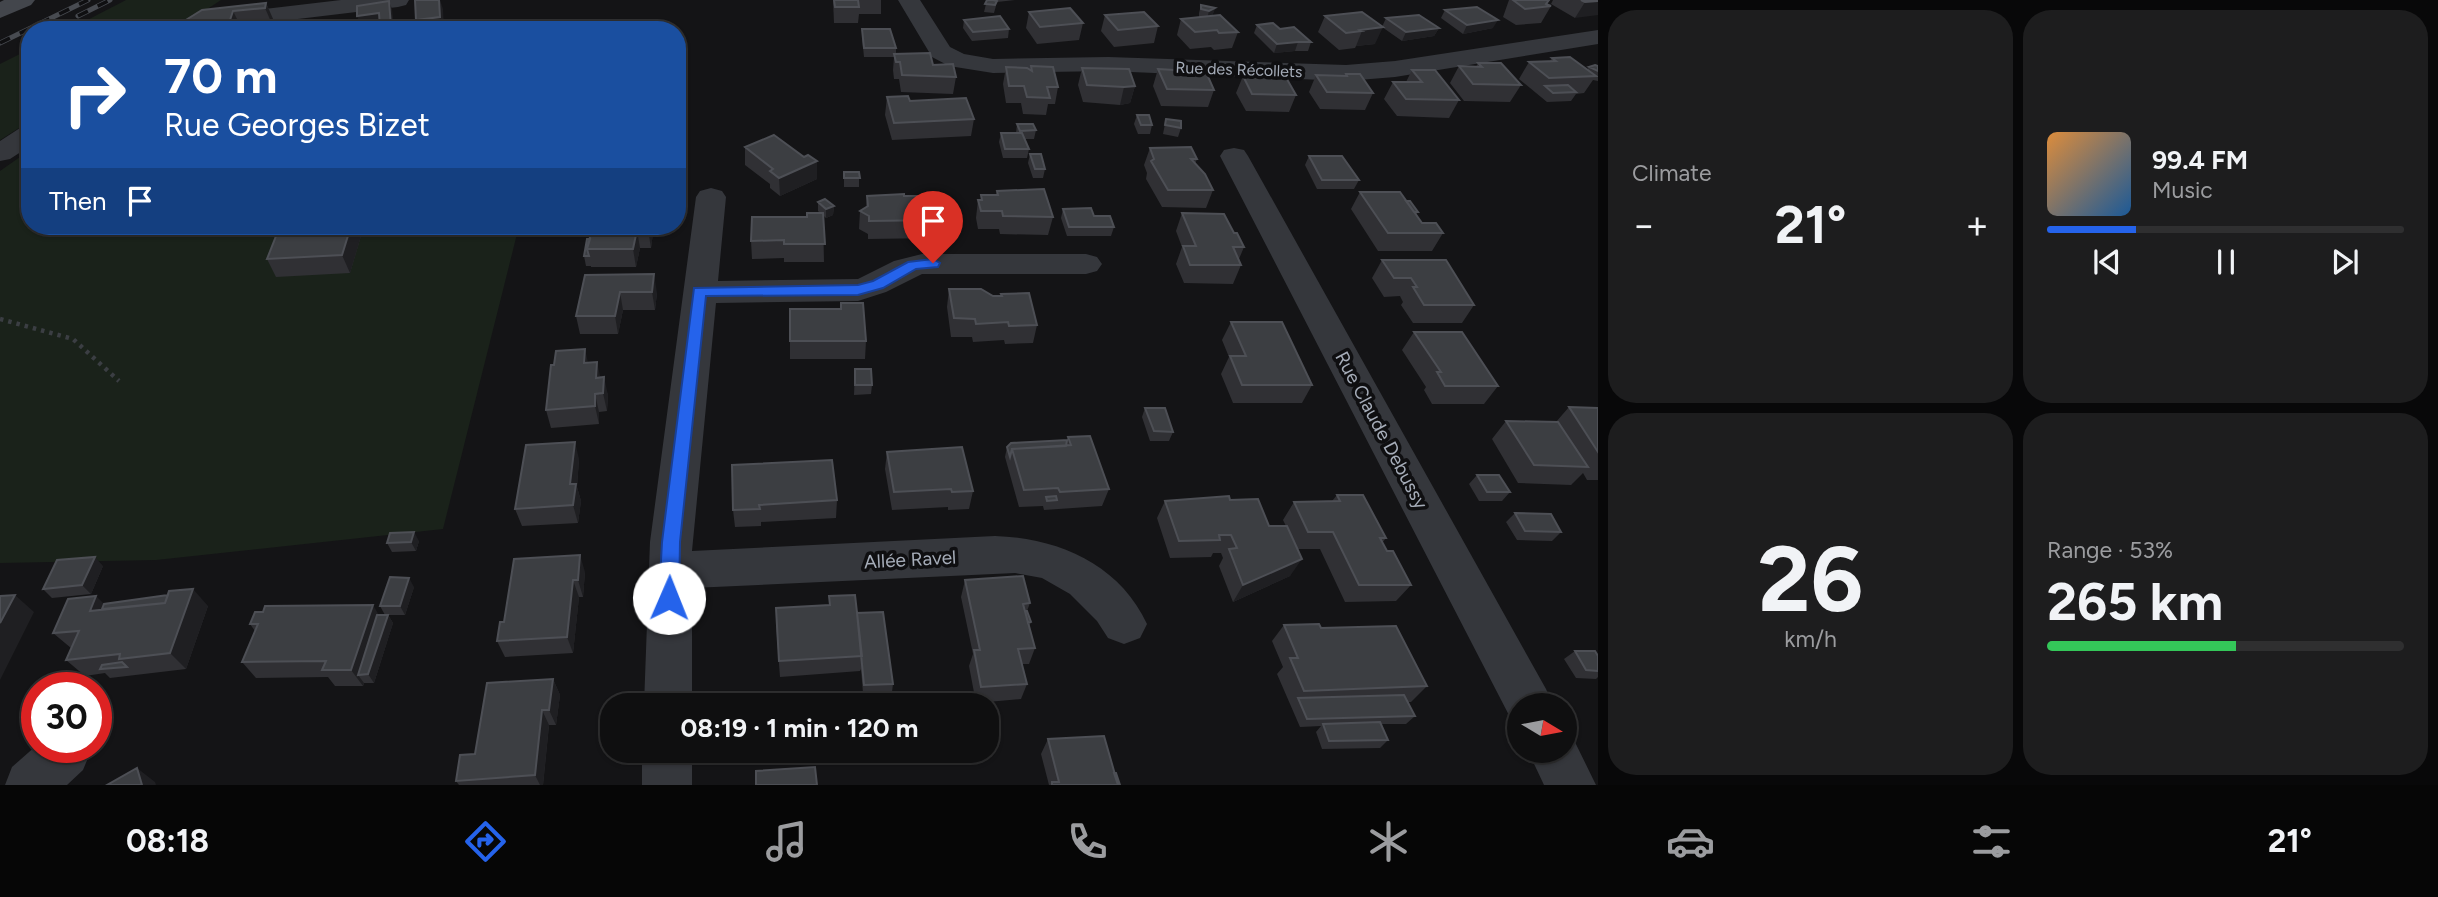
<!DOCTYPE html>
<html lang="en">
<head>
<meta charset="utf-8">
<style>
	:root { --surface:#0f0f10; --page:#1d1d1e; --text:#f1f3f6; --muted:#9b9c9f; --line:#2f2f30; --accent:#2563eb }
	body { margin:0; font-family:Figtree,sans-serif; background:var(--page); color:var(--text); height:100vh; display:flex; flex-direction:column; font-size:26px; white-space:nowrap }
	* { box-sizing:border-box; margin:0 }
	p { font-size:23px; color:var(--muted) }
	.icon { flex:none; width:38px; height:38px; fill:none; stroke:currentColor; stroke-width:2; stroke-linecap:round; stroke-linejoin:round }
	.map { position:relative; flex:1; overflow:hidden }
	.panel { display:flex; flex-direction:column; gap:10px; padding:10px; background:#080809; width:840px }
	.panel>* { flex:none }
	.banner { position:absolute; left:21px; top:21px; width:665px; height:214px; border-radius:28px; box-shadow:0 2px 5px #0004,0 0 0 2px var(--line); background:#1a4fa0; color:#fff; overflow:hidden }
	.needle { width:46px; rotate:100deg }
	.tools { position:absolute; left:1507px; top:693px; display:grid; gap:14px }
	.tools a { display:grid; place-items:center; width:70px; height:70px; border-radius:50%; background:var(--surface); box-shadow:0 2px 5px #0004,0 0 0 2px var(--line); font-size:35px }
	.speed { position:absolute; left:21px; top:672px; display:flex; gap:14px; font-size:35px; font-weight:700; text-align:center }
	.speed>* { display:grid; place-content:center; width:91px; height:91px; border-radius:50%; background:var(--surface); box-shadow:0 2px 5px #0004,0 0 0 2px var(--line); line-height:1 }
	.speed .limit { border:10px solid #d22; background:#fff; color:#111 }
	.pin { position:absolute; display:grid; place-items:center; width:60px; height:60px; color:#fff; margin:-72px -30px; border-radius:50% 50% 50% 0; rotate:-45deg; box-shadow:0 0 7px #0007 }
	.pin .icon { rotate:45deg }
	.me { position:absolute; width:77px; margin:-38px; rotate:1deg; stroke-linejoin:round; filter:drop-shadow(0 0 5px #0008) }
	.turn { display:flex; align-items:center; gap:24px; height:147px; padding:0 28px; font-size:32px }
	.turn .icon { width:91px; height:91px; stroke-width:2.5 }
	.turn b { display:block; font-size:49px; line-height:60px }
	.then { display:flex; align-items:center; height:66px; padding:0 28px; background:#0003; gap:14px; font-size:26px }
	.big { font-size:52px; font-weight:700; line-height:1.1 }
	.panel .tile { flex:1; display:flex; flex-direction:column; justify-content:center; gap:10px; min-width:0; padding:0 24px; border-radius:28px; background:var(--page) }
	.panel .dial { align-items:center; gap:0 }
	.dial b { font-size:91px; line-height:1 }
	.song { display:flex; align-items:center; gap:21px }
	.cover { width:84px; height:84px; border-radius:10px; background:linear-gradient(135deg,hsl(30 70% 55%),hsl(210 70% 35%)) }
	.played { height:7px; border-radius:4px; background:linear-gradient(90deg,var(--accent) 25%,var(--line) 25%) }
	.keys { display:flex; justify-content:space-around; direction:ltr }
	.heat { display:flex; justify-content:space-between; align-items:center; font-size:38px; direction:ltr }
	.charge { height:10px; border-radius:5px; background:linear-gradient(90deg,#34c759 53%,var(--line) 0) }
	.panel .tiles { flex:1; display:grid; gap:10px; grid-template-columns:repeat(2,1fr) }
	.trip { position:absolute; left:600px; top:693px; width:399px; height:70px; border-radius:28px; background:var(--surface); box-shadow:0 2px 5px #0004,0 0 0 2px var(--line); font-weight:700; line-height:70px; text-align:center }
	.tabs { display:flex; height:112px; justify-content:space-around; align-items:center; background:#060606; color:var(--muted) }
	.tabs .icon { width:49px; height:49px }
	.tabs .current { color:var(--accent) }
	.tabs b { font-size:32px; color:var(--text) }
	main { display:flex; flex:1; min-height:0 }
	.map>svg:first-child { display:block }
	.green { fill:#1a221a }
	.lines { fill:none; stroke-linecap:round; stroke-linejoin:round }
	.path { stroke:#3b3e43; stroke-width:4.5; stroke-dasharray:3.5 5; stroke-linecap:butt }
	.minor { fill:#35373c; fill-rule:evenodd }
	.secondary { fill:#43464c; fill-rule:evenodd }
	.rail-casing { stroke:#484b51; stroke-width:5 }
	.rail { stroke:#0f0f11; stroke-width:3.5; stroke-dasharray:11; stroke-linecap:butt }
	.wall { fill:#303034 }
	.shaded-wall { fill:#1f1f22 }
	.building { fill:#3c3e42; stroke:#4d4f55; stroke-width:2 }
	.route { fill:#2563eb; stroke:#184099; stroke-width:2 }
	.labels { text-anchor:middle; stroke-width:7; stroke-linejoin:round; paint-order:stroke }
	.far-street-label { font-size:16px; fill:#a5acb8; stroke:#0f0f11 }
	.street-label { font-size:19px; fill:#a5acb8; stroke:#0f0f11 }
</style>
</head>
<body>
<main>
<div class="map">
<svg width="1598" height="785" viewBox="0 0 1598 785">
	<rect width="100%" height="100%" fill="#141416"/>
	<path class="green" d="M126 0H221L176 30H68Z
		M30 49V121L0 140V64Z
		M30 150V226H519L443 529 156 560 0 563V171Z"/>
	<g class="lines">
		<path class="path" d="M0 319 73 339 119 381"/>
		<path class="minor" d="M341 0H409L406 5 398 7 222 28 214 26 210 21 214 16 222 14Z
			M898 0H920L950 47 964 54 993 59 1108 57 1346 65 1395 61 1598 30V44L1395 77 1346 81 1108 71 993 73 949 66 932 57Z
			M30 126V146L10 159 0 161V141L20 128Z
			M1234 148 1244 150 1248 156 1546 689 1553 705H1519V724L1512 721 1220 156 1224 150Z
			M711 188 722 191 726 197 718 281 858 279 894 261 922 254H1086L1097 257 1102 264 1097 271 1086 274H922L886 292 858 301 716 303 692 551 995 536C1058 538 1119 564 1147 624L1140 638 1124 644 1108 638 1097 621 1070 594 1042 578 1015 573 692 588V705H644L650 542 696 197 700 191Z
			M1564 731 1571 734 1596 785H1544L1528 751H1564Z
			M37 745V747H87L90 753 83 770 67 785H5L12 767Z
			M642 751H692V785H642Z"/>
		<path class="secondary" d="M4 0H35L31 5 0 18V2Z"/>
		<defs>
			<path id="rail" d="M78 16 110 0
				M0 43 88 0"/>
		</defs>
		<use href="#rail" class="rail-casing"/>
		<use href="#rail" class="rail"/>
	</g>
	<path class="wall" d="M833 0H881V14H859L858 23H834Z
		M987 0H1015L997 2 994 13 984 12Z
		M1509 0H1550L1547 4 1551 6 1541 23 1516 25 1503 17Z
		M1553 0H1598L1575 18 1551 4Z
		M266 3 273 19 272 24 241 27 240 30H171L181 25V23Z
		M1201 5 1215 8 1212 16 1238 32 1232 48 1214 50 1211 47 1190 49 1177 35 1181 19 1199 17V13Z
		M1445 10 1493 28 1463 34 1441 18Z
		M1029 12 1083 23 1079 40 1037 44 1026 28Z
		M1362 12 1375 44 1356 46 1355 48 1339 50 1318 32 1325 16Z
		M1105 15 1158 26 1154 43 1114 47 1101 31Z
		M1386 18 1439 28 1434 36 1402 41 1382 27Z
		M964 20 1009 29 1008 38 972 41 963 28Z
		M1257 25 1280 29 1311 42 1308 51H1295L1274 53 1254 33Z
		M862 29 896 48V54L933 65 956 77 953 94 901 92 899 79H894L893 70 894 57H864L862 37Z
		M1552 58 1587 70 1589 67 1598 66V81L1593 80 1584 93 1576 94 1571 101 1547 102 1519 79 1529 62H1549Z
		M1478 63 1521 85 1510 102 1464 101 1450 83 1459 66 1476 67Z
		M1031 66 1058 87 1055 104H1048L1046 115 1023 114 1021 103H1006L1003 84 1006 67 1031 70Z
		M1082 68 1135 86 1130 103 1120 105 1083 102 1078 85Z
		M1158 69 1214 90 1208 107 1161 106 1153 86Z
		M1412 70 1459 100 1449 118 1397 116 1384 99 1393 82H1406Z
		M1346 74 1373 93 1365 110 1320 109 1309 92 1316 75 1345 76Z
		M1243 76 1296 95 1289 112 1246 111 1236 93Z
		M887 97 974 119 971 136 892 140 885 115Z
		M1137 115 1152 125 1150 134H1138L1134 124Z
		M1166 119 1181 128 1178 137 1163 134Z
		M1017 124 1036 130 1034 139H1025L1029 149 1027 158H1003L999 142 1001 133H1016Z
		M745 147 804 157 817 161V179L780 196 770 188V184L745 165Z
		M1150 148 1197 159 1195 164 1213 190 1206 208 1162 207 1146 179 1147 173 1144 165Z
		M1030 154 1045 169 1043 178H1033L1028 163Z
		M1309 156 1359 180 1354 189H1317L1305 165Z
		M844 172H859V187H844Z
		M997 191 1053 217 1048 235 1000 234 999 229H978L976 218 978 200H981V195H996Z
		M1360 192 1406 201 1418 212 1416 215 1422 223 1443 233 1432 251H1378L1351 209Z
		M867 196H904L938 220 936 238 868 239V234L859 229 860 211 866 207Z
		M818 202 834 206 833 215 826 218 823 215 824 262H784V258L752 259 751 241 807 217 820 213 818 211Z
		M1063 209 1094 216 1114 227 1111 236H1067L1061 218Z
		M1182 213 1234 233 1244 247 1239 259 1241 265 1233 284 1184 283 1176 264 1182 247 1176 231Z
		M280 226H364L350 273 276 277 267 259Z
		M606 226H654L651 248H640L636 267H591V266H586L584 256 590 239 606 229Z
		M1382 260 1474 305 1462 323H1413L1401 305 1403 302 1400 296 1384 297 1372 278Z
		M585 275 657 293 655 310H623L618 334H580L576 316Z
		M949 289 993 296H1001V294L1037 325 1033 343 1005 344 1004 340 973 342 972 337H951L947 307Z
		M841 303 866 341 865 359H790V309H841Z
		M1231 322 1312 385 1302 403H1233L1221 374 1229 357 1222 340Z
		M1414 332 1498 386 1484 404H1432L1424 390 1426 387 1402 350Z
		M588 363 601 377 608 395 607 411 599 412V424L551 428 546 410Z
		M855 369 872 385 871 394 854 395Z
		M1569 407 1598 408V480H1587L1583 473 1571 485 1518 483 1492 439 1506 421 1556 422Z
		M1145 408 1173 432 1169 441H1150L1142 417Z
		M1068 437 1109 489 1102 506 1044 510 1043 506 1019 507 1005 457 1007 447 1067 440Z
		M887 452 973 491 969 509 948 510V507L892 510 885 469Z
		M579 459 577 487 581 501 578 523 522 526 515 509Z
		M832 460 837 500 836 518 761 522V526L735 527 733 510Z
		M1477 475 1510 492 1502 501H1479L1469 484Z
		M1337 495 1386 538 1382 543 1411 585 1396 601 1345 602 1320 549H1298L1290 576 1233 602 1219 566 1223 558 1221 553H1213L1211 557 1170 558 1157 518 1165 501 1230 500 1269 526H1286L1283 520 1294 502 1332 501Z
		M1515 513 1561 532 1552 541 1517 540 1506 522Z
		M419 541 416 551 392 552 387 543Z
		M103 566 91 594 52 598 43 589Z
		M585 572 583 597H579L573 653 505 657 497 641 504 622Z
		M965 580 1030 603 1027 611 1031 622 1029 626 1035 648 1029 664H1022L1027 684 1021 699 976 703 969 666 973 654 961 597Z
		M414 587 405 615H388L393 623 374 683H364L363 686H335L328 677 256 678 242 662 255 631 250 624 385 615 380 606Z
		M829 596 857 613 893 684 892 692 863 693 861 669 860 671 780 677 776 625 829 605Z
		M104 604 208 606 186 669 110 678 105 673 85 676 66 660 71 648 53 633Z
		M1284 625 1321 628 1427 686 1411 702H1408L1415 716 1406 724H1381L1388 740 1380 748 1322 749 1316 732 1321 726 1300 727 1277 674 1283 667 1272 641Z
		M1575 651 1598 656V677L1596 679 1576 678 1564 659Z
		M553 679 560 695 556 725H549L543 785H459L456 781 475 754Z
		M1048 739 1114 773 1120 785H1049L1041 754Z"/>
	<path class="shaded-wall" d="M439 0H440L443 9 444 30H419L416 20Z
		M389 1 392 9 394 30H381L380 27Z
		M1598 1V15L1575 18 1585 2Z
		M266 3 273 19 272 24 265 8Z
		M1215 8 1212 17 1207 19 1209 11Z
		M233 11 241 27 240 30H235L230 20Z
		M379 13 382 22 360 25 357 16Z
		M1498 20 1493 28 1463 34 1467 25Z
		M206 23 210 30H196Z
		M1383 27 1375 44 1356 46 1362 31 1360 30Z
		M1439 28 1434 36 1402 41 1406 32Z
		M1298 42 1295 51 1274 53 1277 44Z
		M1135 86 1130 103 1120 105 1124 87Z
		M817 161V179L780 196 779 178Z
		M834 206 833 215 826 218V209Z
		M351 226H364L350 273 342 255Z
		M649 226H654L651 248 648 230Z
		M637 230 640 248 636 267 633 249Z
		M654 274 657 293 655 310 652 292Z
		M620 292 623 310 618 334 615 316Z
		M585 349 589 367 584 363Z
		M597 362 601 380 600 396 596 378Z
		M604 377 608 395 607 411 603 393Z
		M595 394 599 412V424L595 406Z
		M575 442 579 459 577 487 581 501 578 523 573 505 570 484Z
		M414 532 419 541 416 551 411 542Z
		M580 555 585 572 583 597 578 580Z
		M95 557 103 566 91 594 82 585Z
		M1302 559 1290 576 1233 602 1243 585Z
		M409 578 414 587 405 615 400 606Z
		M573 580 579 597 573 653 567 637Z
		M193 589 208 606 186 669 170 653Z
		M15 595 34 612 0 680V623Z
		M96 596 113 613 90 611Z
		M373 605 383 622 358 675 364 683 363 686 351 670Z
		M388 615 393 623 374 683 368 674Z
		M553 679 560 695 556 725 549 710Z
		M542 710 549 725 543 785H540L535 775Z
		M137 768 155 782 156 785H142Z"/>
	<path class="building" d="M415 0H439L440 17 416 20Z
		M834 0H858L859 7H835Z
		M987 0H993L997 1 995 5 985 4Z
		M1513 0H1549L1546 4 1551 6 1525 9Z
		M1581 0H1598V1L1585 2Z
		M389 1 391 26 380 27 379 13 357 16V6Z
		M266 3 265 8 233 11 230 20 181 23 202 10Z
		M1201 5 1215 8 1209 11 1201 9Z
		M1477 7 1498 20 1467 25 1445 10Z
		M1070 8 1083 23 1040 27 1029 12Z
		M1144 12 1158 26 1118 30 1105 15Z
		M1362 12 1383 27 1360 30 1362 31 1346 33 1325 16Z
		M1220 15 1238 32 1219 33 1217 30 1195 32 1181 19Z
		M1419 15 1439 28 1406 32 1386 18Z
		M1000 16 1009 29 973 32 964 20Z
		M206 23 196 30H171L178 25Z
		M1273 23 1280 29 1294 27 1311 42H1298L1277 44 1257 25Z
		M442 25 443 30H419V28Z
		M862 29H890L896 48H864Z
		M930 53 933 65 953 64 956 77 902 75 900 62H896L894 54Z
		M1570 57 1596 76 1549 78 1529 62 1556 61 1552 58Z
		M1478 63H1501L1521 85 1473 84 1459 66 1482 67Z
		M1595 65 1598 66V71L1589 67Z
		M1031 66 1053 67 1058 87H1047L1050 98 1027 97 1024 86H1009L1006 67 1027 68 1032 71Z
		M1082 68 1129 69 1135 86 1124 87 1087 85Z
		M1158 69 1206 72 1214 90 1167 89Z
		M1412 70H1435L1459 100 1406 99 1393 82H1422Z
		M1284 74 1296 95 1252 94 1243 76Z
		M1346 74H1360L1373 93 1327 92 1316 75 1347 76Z
		M1568 85 1576 92 1553 93 1545 86Z
		M908 96 910 101 966 98 974 119 894 123 887 97Z
		M1137 115H1149L1152 125H1141Z
		M1166 119 1181 121V128L1165 125Z
		M1017 124H1033L1036 130 1020 131Z
		M1001 133H1022L1029 149H1005Z
		M774 135 804 157 808 155 817 161 779 178 770 171 773 169 745 147Z
		M1191 147 1197 159H1191L1205 174 1213 190H1168L1151 161 1154 159 1150 148Z
		M1030 154H1041L1045 169H1035Z
		M1309 156H1342L1359 180H1322Z
		M844 172H859L860 178H844Z
		M1044 189 1053 217 1003 216 1002 211H981L978 200H982L981 195H998L997 191Z
		M1360 192H1400L1422 223H1436L1443 233H1388Z
		M904 194V196H934L938 220 869 221V216L860 211 868 206 867 196Z
		M825 199 834 206 826 209 818 202Z
		M1406 201H1410L1418 212H1414Z
		M1091 208 1094 216H1110L1114 227H1069L1063 209Z
		M807 213H823L825 244H784V240L751 241 752 217H807Z
		M1182 213 1224 214 1234 233H1237L1244 247H1233L1241 265H1190L1183 246H1196Z
		M280 226H351L342 255 267 259Z
		M606 226H649L648 230H637L633 249H587L592 229H606Z
		M587 239H590L587 249 589 256H584Z
		M1382 260H1446L1474 305H1424L1413 287H1417L1411 278H1394Z
		M654 274 652 292H620L615 316H576L585 275Z
		M949 289H981L993 296H1002L1001 294 1029 293 1037 325 1009 326 1008 322 976 324 975 319 954 318Z
		M841 303H863L866 341H790V309H841Z
		M1231 322H1282L1312 385H1242L1230 356H1246Z
		M1414 332H1462L1498 386H1445L1437 372H1441Z
		M585 349 584 363 597 362 596 378 604 377 603 393 595 394V406L546 410 551 365H554L556 351Z
		M855 369H871L872 385H855Z
		M1569 407 1598 408V452Z
		M1145 408H1165L1173 432 1154 431Z
		M1506 421 1558 422 1588 467 1534 465Z
		M1090 436 1109 489 1060 492 1058 488 1024 490 1012 449 1071 445 1068 437Z
		M1067 440 1066 446 1012 449 1010 457 1007 447 1011 443Z
		M575 442 570 484H576L573 505 515 509 526 445Z
		M962 447 973 491 952 492 951 489 894 492 887 452Z
		M832 460 837 500 759 505 760 509 733 510 732 465Z
		M1477 475H1499L1510 492H1487Z
		M1337 495H1363L1386 538H1380L1387 551H1393L1411 585H1359L1333 532H1308L1294 502 1340 501Z
		M1056 496 1057 500 1047 501 1046 497Z
		M1229 496 1230 500 1258 499 1269 526H1287L1302 559 1243 585 1229 549 1237 548 1231 535H1219L1220 540 1179 541 1165 501Z
		M1515 513 1551 514 1561 532 1525 531Z
		M414 532 411 542 387 543 390 533Z
		M580 555 578 580H573L567 637 497 641 500 622H504L514 559Z
		M95 557 82 585 43 589 57 560Z
		M1023 576 1030 603 1023 604 1035 648 1018 649 1027 684 981 687 974 650H980L965 580Z
		M390 577 409 578 400 606H380Z
		M193 589 170 653 119 659 120 654 66 660 79 631 53 633 68 599 96 596 90 611 165 603 169 591Z
		M15 595 0 623V596Z
		M168 595 165 603 102 609 104 604Z
		M855 595 862 656 779 661 776 608 830 605 829 596Z
		M373 605 351 670H322L326 661 242 662 258 624H250L255 612H263L265 606Z
		M1025 611H1027L1031 622 1028 623Z
		M883 612 893 684 864 685 857 613Z
		M377 615H388L368 674 358 675Z
		M1319 624 1321 628 1396 626 1427 686 1304 691 1290 658H1298L1284 625Z
		M1575 651H1595L1598 656V671L1586 670Z
		M122 662 127 667 100 669 102 665Z
		M553 679 549 710H542L535 775 456 781 460 755 475 754 487 683Z
		M1404 695 1415 716 1307 719 1298 698Z
		M1380 722 1388 740 1329 741 1323 724Z
		M1104 736 1118 785H1052V782H1059L1048 739Z
		M815 767 817 785H756V771Z
		M137 768 142 785H107Z
		M1114 773H1116L1120 785H1118Z"/>
	<path class="route" d="M933 259 940 263 938 267 916 269 883 288 858 295 706 296 680 542 679 598 676 604 669 606 662 604 659 598 662 542 694 288 858 285 873 281 908 262Z"/>
	<g class="labels">
		<g class="far-street-label">
			<text transform="translate(1239 69) rotate(2)" y="6">Rue des Récollets</text>
		</g>
		<g class="street-label">
			<text transform="translate(1382 430) rotate(62)" y="7">Rue Claude Debussy</text>
			<text transform="translate(910 559) rotate(-3)" y="7">Allée Ravel</text>
		</g>
	</g>
</svg>
<div class="tools">
<a><svg class="needle" viewBox="-14 -14 28 28"><path d="M0-13l5 13h-10z" fill="#e53935"/><path d="M0 13l5-13h-10z" fill="#9b9c9f"/></svg></a>
</div>
<div class="speed"><div class="limit">30</div></div>
<div class="pin" style="left:933px;top:263px;background:#d93025"><svg class="icon" aria-label="arrive" viewBox="0 0 24 24"><path d="M6 21V4h12l-3 4 3 4H6"/></svg></div>
<svg class="me" style="left:669px;top:598px" viewBox="-20 -20 40 40"><circle r="19" fill="#fff"/><path d="M0-13L10 11 0 6-10 11z" fill="#2563eb"/></svg>
<div class="trip">08:19 · 1 min · 120 m</div>
<div class="banner">
<div class="turn"><svg class="icon" aria-label="right" viewBox="0 0 24 24"><path d="M7 20v-9h11M14 6l5 5-5 5"/></svg><div><b>70 m</b>Rue Georges Bizet</div></div>
<div class="then">Then<svg class="icon" aria-label="arrive" viewBox="0 0 24 24"><path d="M6 21V4h12l-3 4 3 4H6"/></svg></div>
</div>
</div>
<section class="panel">
<div class="tiles">
<div class="tile"><p>Climate</p>
<div class="heat"><a>−</a><b class="big">21°</b><a>+</a></div>
</div>
<div class="tile">
<div class="song"><i class="cover"></i><div><b>99.4 FM</b><p>Music</p></div></div>
<div class="played"></div>
<div class="keys"><svg class="icon" aria-label="previous" viewBox="0 0 24 24"><path d="M18 5L8 12l10 7zM5 5v14"/></svg><svg class="icon" aria-label="pause" viewBox="0 0 24 24"><path d="M8 5v14M16 5v14"/></svg><svg class="icon" aria-label="next" viewBox="0 0 24 24"><path d="M6 5l10 7-10 7zM19 5v14"/></svg></div>
</div>
<div class="tile dial"><b>26</b><p>km/h</p></div>
<div class="tile"><p>Range · 53%</p><b class="big">265 km</b><div class="charge"></div></div>
</div>
</section>
</main>
<nav class="tabs">
<b>08:18</b>
<svg class="icon current" aria-label="directions" viewBox="0 0 24 24"><path d="M12 3l9 9-9 9-9-9zM9 14v-3h6M13 9l2 2-2 2"/></svg>
<svg class="icon" aria-label="music" viewBox="0 0 24 24"><path d="M9 18V5l10-2v13"/><circle cx="6" cy="18" r="3"/><circle cx="16" cy="16" r="3"/></svg>
<svg class="icon" aria-label="phone" viewBox="0 0 24 24"><path d="M5 4h4l2 5-3 2q2 4 5 5l2-3 5 2v4C11 20 4 13 5 4z"/></svg>
<svg class="icon" aria-label="climate" viewBox="0 0 24 24"><path d="M12 3v18M4 7l16 10M4 17L20 7"/></svg>
<svg class="icon" aria-label="car" viewBox="0 0 24 24"><path d="M5 17H2v-5l4-1 3-4h7l3 4 3 1v5h-3M9 17h6M6 11h13"/><circle cx="7" cy="17" r="2"/><circle cx="17" cy="17" r="2"/></svg>
<svg class="icon" aria-label="filters" viewBox="0 0 24 24"><path d="M4 7h16M4 17h16"/><circle cx="9" cy="7" r="2"/><circle cx="15" cy="17" r="2"/></svg>
<b>21°</b>
</nav>
</body>
</html>
